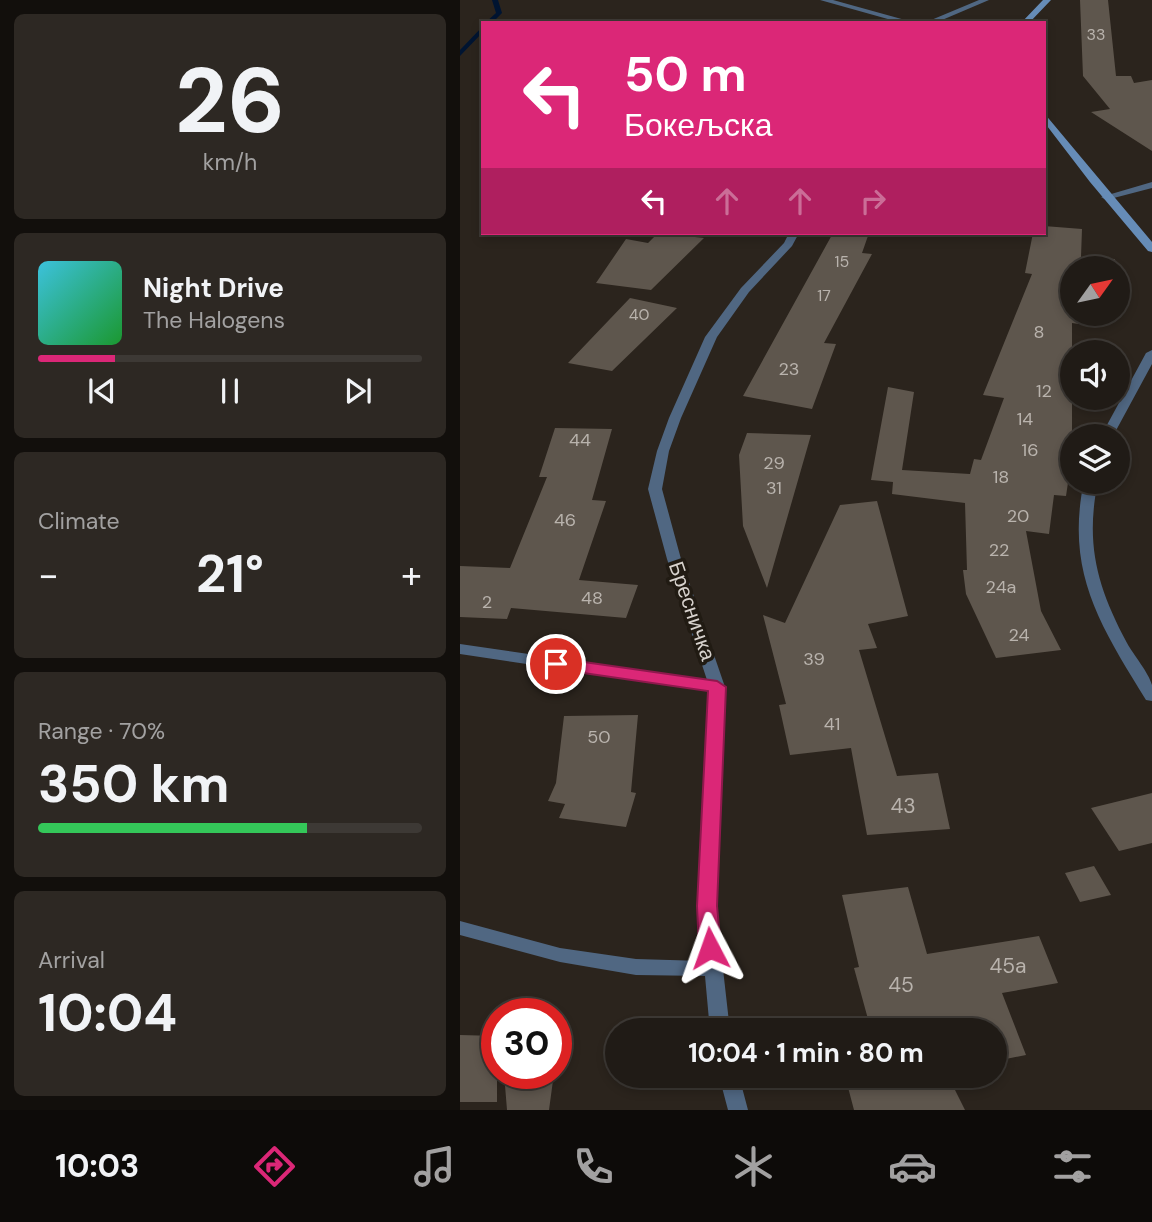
<!DOCTYPE html>
<html lang="en">
<head>
<meta charset="utf-8">
<style>
	:root { --surface:#201b16; --page:#2d2823; --text:#f1f3f6; --muted:#a2a1a1; --line:#3d3935; --accent:#db2777 }
	body { margin:0; font-family:"DM Sans",sans-serif; background:var(--page); color:var(--text); height:100vh; display:flex; flex-direction:column; font-size:26px; white-space:nowrap }
	* { box-sizing:border-box; margin:0 }
	p { font-size:23px; color:var(--muted) }
	.icon { flex:none; width:38px; height:38px; fill:none; stroke:currentColor; stroke-width:2; stroke-linecap:round; stroke-linejoin:round }
	.map { position:relative; flex:1; overflow:hidden }
	.details { display:flex; flex-direction:column; gap:14px; padding:14px; background:#120f0c; width:460px }
	.details>* { flex:none }
	.hud { position:absolute; left:21px; top:21px; width:565px; height:214px; border-radius:0px; box-shadow:0 4px 10px #0003,0 0 0 2px var(--line); background:#db2777; color:#fff; overflow:hidden }
	.needle { width:46px; rotate:57deg }
	.controls { position:absolute; left:600px; top:256px; display:grid; gap:14px }
	.controls a { display:grid; place-items:center; width:70px; height:70px; border-radius:50%; background:var(--surface); box-shadow:0 4px 10px #0003,0 0 0 2px var(--line); font-size:35px }
	.speed { position:absolute; left:21px; top:998px; display:flex; gap:14px; font-size:35px; font-weight:700; text-align:center }
	.speed>* { display:grid; place-content:center; width:91px; height:91px; border-radius:50%; background:var(--surface); box-shadow:0 4px 10px #0003,0 0 0 2px var(--line); line-height:1 }
	.speed .limit { border:10px solid #d22; background:#fff; color:#111 }
	.pin { position:absolute; display:grid; place-items:center; width:60px; height:60px; color:#fff; margin:-30px; border:4px solid #fff; border-radius:50%; box-shadow:0 2px 7px #0007 }
	.me { position:absolute; width:77px; margin:-38px; rotate:356deg; stroke-linejoin:round; filter:drop-shadow(0 0 5px #0008) }
	.turn { display:flex; align-items:center; gap:24px; height:147px; padding:0 28px; font-size:32px }
	.turn .icon { width:91px; height:91px; stroke-width:2.5 }
	.turn b { display:block; font-size:49px; line-height:60px }
	.lanes { display:flex; align-items:center; height:66px; padding:0 28px; background:#0003; justify-content:center; gap:35px; direction:ltr }
	.lanes .off { opacity:.35 }
	.big { font-size:52px; font-weight:700; line-height:1.1 }
	.details .card { flex:1; display:flex; flex-direction:column; justify-content:center; gap:10px; min-width:0; padding:0 24px; border-radius:10px; background:var(--page) }
	.details .dial { align-items:center; gap:0 }
	.dial b { font-size:91px; line-height:1 }
	.song { display:flex; align-items:center; gap:21px }
	.cover { width:84px; height:84px; border-radius:10px; background:linear-gradient(135deg,hsl(190 70% 55%),hsl(130 70% 35%)) }
	.played { height:7px; border-radius:4px; background:linear-gradient(90deg,var(--accent) 20%,var(--line) 20%) }
	.keys { display:flex; justify-content:space-around; direction:ltr }
	.heat { display:flex; justify-content:space-between; align-items:center; font-size:38px; direction:ltr }
	.charge { height:10px; border-radius:5px; background:linear-gradient(90deg,#34c759 70%,var(--line) 0) }
	.trip { position:absolute; left:145px; top:1018px; width:402px; height:70px; border-radius:35px; background:var(--surface); box-shadow:0 4px 10px #0003,0 0 0 2px var(--line); font-weight:700; line-height:70px; text-align:center }
	.menu { display:flex; height:112px; justify-content:space-around; align-items:center; background:#0d0b09; color:var(--muted) }
	.menu .icon { width:49px; height:49px }
	.menu .active { color:var(--accent) }
	.menu b { font-size:32px; color:var(--text) }
	main { display:flex; flex:1; min-height:0 }
	.map>svg:first-child { display:block }
	.lines { fill:none; stroke-linecap:round; stroke-linejoin:round }
	.stream { fill:#001431; fill-rule:evenodd }
	.building { fill:#5e564d }
	.street { fill:#506782; fill-rule:evenodd }
	.secondary { fill:#668cb7; fill-rule:evenodd }
	.route { fill:#db2777; stroke:#8e194d; stroke-width:2 }
	.labels { text-anchor:middle; stroke-width:7; stroke-linejoin:round; paint-order:stroke }
	.far-number-label { font-size:16px; fill:#b9b3ad }
	.number-label { font-size:18px; fill:#b9b3ad }
	.street-label { font-size:21px; fill:#d7d2cd; stroke:#211b13 }
	.near-number-label { font-size:21px; fill:#b9b3ad }
</style>
</head>
<body>
<main>
<section class="details">
<div class="card dial"><b>26</b><p>km/h</p></div>
<div class="card">
<div class="song"><i class="cover"></i><div><b>Night Drive</b><p>The Halogens</p></div></div>
<div class="played"></div>
<div class="keys"><svg class="icon" aria-label="previous" viewBox="0 0 24 24"><path d="M18 5L8 12l10 7zM5 5v14"/></svg><svg class="icon" aria-label="pause" viewBox="0 0 24 24"><path d="M8 5v14M16 5v14"/></svg><svg class="icon" aria-label="next" viewBox="0 0 24 24"><path d="M6 5l10 7-10 7zM19 5v14"/></svg></div>
</div>
<div class="card"><p>Climate</p>
<div class="heat"><a>−</a><b class="big">21°</b><a>+</a></div>
</div>
<div class="card"><p>Range · 70%</p><b class="big">350 km</b><div class="charge"></div></div>
<div class="card"><p>Arrival</p><b class="big">10:04</b></div>
</section>
<div class="map">
<svg width="692" height="1110" viewBox="0 0 692 1110">
	<rect width="100%" height="100%" fill="#2b241d"/>
	<g class="lines">
		<path class="stream" d="M32 0H38L42 13 32 23H25L36 13Z
			M23 26V32L0 56V50Z"/>
	</g>
	<path class="building" d="M620 0H648L656 76H671L674 83 692 80V151L631 112 650 109 623 76Z
		M584 226 622 229 621 257 655 259 652 268H612V313H637L633 326 612 323V456L606 496 594 495 589 534 566 531 581 611 601 650 536 658 506 594 503 570H507L505 503 432 494 433 482 411 480 428 387 454 392 442 470 510 474 514 459 521 460 544 398 523 395 572 274 565 273 573 233H584Z
		M198 233 244 238 191 290 136 283 166 239 188 243Z
		M373 233H409L402 253 412 254 364 343 376 344 352 409 283 396Z
		M170 298 217 308 152 371 108 363Z
		M95 428 152 429 132 500 146 501 119 580 178 585 166 618 51 608 47 619 0 617V566L50 568 87 477H79Z
		M287 433 351 435 307 588 283 526 279 455Z
		M417 501 448 616 408 624 417 648 399 650 437 776 478 773 490 829 407 835 391 748 330 755 319 705 326 704 303 615 325 623 380 505Z
		M178 715 171 792 176 793 166 827 99 818 105 804 88 801 96 783 104 716Z
		M692 793V843L659 851 631 808Z
		M634 866 651 895 620 902 605 873Z
		M448 887 467 954 579 936 598 983 542 993 566 1055 536 1061V1031H408L411 1030 394 968 399 967 382 895Z
		M0 1035 37 1036V1102H0Z
		M44 1073H94L89 1110H47Z
		M385 1076H488L505 1110H394Z"/>
	<g class="lines">
		<path class="street" d="M360 0H373L456 23H442Z
			M519 0H529L475 23H464Z
			M692 182V188L646 200 641 197Z
			M329 233H339L332 246 289 292 257 337 221 418 209 451 202 489 221 559 265 687 256 907 270 1031H250L245 976 176 975 100 962 0 935V921L100 948 176 959 243 961 238 907 249 691 0 654V644L247 680 207 559 188 489 197 451 209 418 245 337 281 288 324 243Z
			M692 350V364L653 436H641L686 353Z
			M624 481H638C625 544 637 587 667 643 673 654 689 673 692 685 692 690 692 696 692 701L686 700C640 625 605 572 624 481Z
			M259 1076H279L288 1110H268Z"/>
		<path class="secondary" d="M583 0H591L569 23H561Z
			M584 113 692 242V252L688 251 630 182 584 122Z"/>
	</g>
	<path class="route" d="M96 658 257 681 266 687 257 906 261 948 258 954 250 957 243 954 239 948 237 906 248 691 89 668 87 664Z"/>
	<g class="labels">
		<g class="far-number-label">
			<text x="636" y="40">33</text>
			<text x="382" y="267">15</text>
			<text x="364" y="301">17</text>
			<text x="179" y="320">40</text>
		</g>
		<g class="number-label">
			<text x="579" y="338">8</text>
			<text x="329" y="375">23</text>
			<text x="584" y="397">12</text>
			<text x="565" y="425">14</text>
			<text x="120" y="446">44</text>
			<text x="570" y="456">16</text>
			<text x="314" y="469">29</text>
			<text x="541" y="483">18</text>
			<text x="314" y="494">31</text>
			<text x="558" y="522">20</text>
			<text x="105" y="526">46</text>
			<text x="539" y="556">22</text>
			<text x="541" y="593">24a</text>
			<text x="132" y="604">48</text>
			<text x="27" y="608">2</text>
			<text x="559" y="641">24</text>
			<text x="354" y="665">39</text>
			<text x="372" y="730">41</text>
			<text x="139" y="743">50</text>
		</g>
		<g class="street-label">
			<text transform="translate(232 611) rotate(71)" y="7">Бресничка</text>
		</g>
		<g class="near-number-label">
			<text x="443" y="813">43</text>
			<text x="548" y="973">45a</text>
			<text x="441" y="992">45</text>
		</g>
	</g>
</svg>
<div class="controls">
<a><svg class="needle" viewBox="-14 -14 28 28"><path d="M0-13l5 13h-10z" fill="#e53935"/><path d="M0 13l5-13h-10z" fill="#a2a1a1"/></svg></a>
<a><svg class="icon" aria-label="sound" viewBox="0 0 24 24"><path d="M4 9h4l5-4v14l-5-4H4zM17 9q2 3 0 6"/></svg></a>
<a><svg class="icon" aria-label="layers" viewBox="0 0 24 24"><path d="M12 4l9 5-9 5-9-5zM3 14l9 5 9-5"/></svg></a>
</div>
<div class="speed"><div class="limit">30</div></div>
<div class="pin" style="left:96px;top:664px;background:#d93025"><svg class="icon" aria-label="arrive" viewBox="0 0 24 24"><path d="M6 21V4h12l-3 4 3 4H6"/></svg></div>
<svg class="me" style="left:250px;top:948px" viewBox="-20 -20 40 40"><path d="M0-17L14 15 0 8-14 15z" fill="#db2777" stroke="#fff" stroke-width="4"/></svg>
<div class="trip">10:04 · 1 min · 80 m</div>
<div class="hud">
<div class="turn"><svg class="icon" aria-label="left" viewBox="0 0 24 24"><path d="M17 20v-9H6M10 6l-5 5 5 5"/></svg><div><b>50 m</b>Бокељска</div></div>
<div class="lanes"><svg class="icon" aria-label="left" viewBox="0 0 24 24"><path d="M17 20v-9H6M10 6l-5 5 5 5"/></svg><svg class="icon off" aria-label="ahead" viewBox="0 0 24 24"><path d="M12 20V5M6 11l6-6 6 6"/></svg><svg class="icon off" aria-label="ahead" viewBox="0 0 24 24"><path d="M12 20V5M6 11l6-6 6 6"/></svg><svg class="icon off" aria-label="right" viewBox="0 0 24 24"><path d="M7 20v-9h11M14 6l5 5-5 5"/></svg></div>
</div>
</div>
</main>
<nav class="menu">
<b>10:03</b>
<svg class="icon active" aria-label="directions" viewBox="0 0 24 24"><path d="M12 3l9 9-9 9-9-9zM9 14v-3h6M13 9l2 2-2 2"/></svg>
<svg class="icon" aria-label="music" viewBox="0 0 24 24"><path d="M9 18V5l10-2v13"/><circle cx="6" cy="18" r="3"/><circle cx="16" cy="16" r="3"/></svg>
<svg class="icon" aria-label="phone" viewBox="0 0 24 24"><path d="M5 4h4l2 5-3 2q2 4 5 5l2-3 5 2v4C11 20 4 13 5 4z"/></svg>
<svg class="icon" aria-label="climate" viewBox="0 0 24 24"><path d="M12 3v18M4 7l16 10M4 17L20 7"/></svg>
<svg class="icon" aria-label="car" viewBox="0 0 24 24"><path d="M5 17H2v-5l4-1 3-4h7l3 4 3 1v5h-3M9 17h6M6 11h13"/><circle cx="7" cy="17" r="2"/><circle cx="17" cy="17" r="2"/></svg>
<svg class="icon" aria-label="filters" viewBox="0 0 24 24"><path d="M4 7h16M4 17h16"/><circle cx="9" cy="7" r="2"/><circle cx="15" cy="17" r="2"/></svg>
</nav>
</body>
</html>
